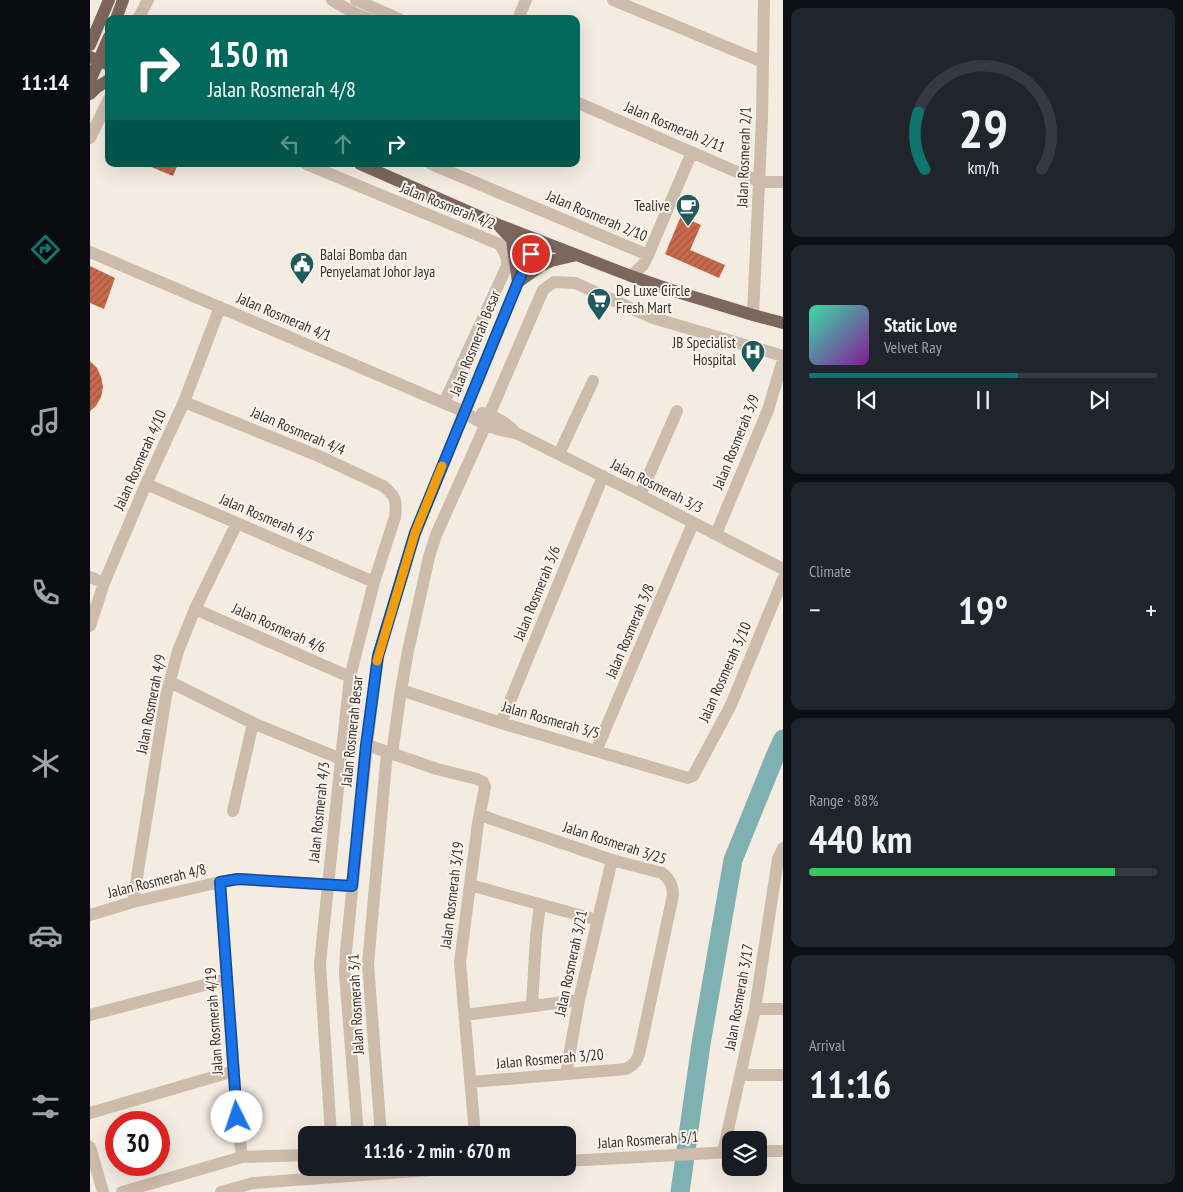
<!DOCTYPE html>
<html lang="en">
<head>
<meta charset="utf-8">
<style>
	:root { --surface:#171b24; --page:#20242c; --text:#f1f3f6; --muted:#9ea1a6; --line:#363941; --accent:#0f766e }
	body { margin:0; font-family:"PT Sans Narrow",sans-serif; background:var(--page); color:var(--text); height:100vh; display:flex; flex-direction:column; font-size:19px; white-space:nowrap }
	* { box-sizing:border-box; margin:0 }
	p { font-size:16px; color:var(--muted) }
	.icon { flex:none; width:28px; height:28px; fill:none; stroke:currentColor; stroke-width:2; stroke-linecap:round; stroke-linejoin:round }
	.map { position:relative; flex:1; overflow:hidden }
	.sheet { display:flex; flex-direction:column; gap:8px; padding:8px; background:#0d0f14; width:400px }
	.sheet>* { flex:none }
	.top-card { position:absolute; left:15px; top:15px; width:475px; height:152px; border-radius:10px; box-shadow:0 5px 20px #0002; background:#00695c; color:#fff; overflow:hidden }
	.tools { position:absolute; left:632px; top:1131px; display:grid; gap:10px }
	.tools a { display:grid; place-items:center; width:45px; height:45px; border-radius:10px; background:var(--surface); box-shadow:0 5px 20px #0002; font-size:25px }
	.speed { position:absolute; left:15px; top:1111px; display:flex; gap:10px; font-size:25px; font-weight:700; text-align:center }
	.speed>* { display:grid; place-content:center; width:65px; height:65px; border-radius:50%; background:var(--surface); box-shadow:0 5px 20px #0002; line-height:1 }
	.speed .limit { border:8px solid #d22; background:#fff; color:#111 }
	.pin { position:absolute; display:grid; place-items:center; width:42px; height:42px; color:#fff; margin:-21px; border:2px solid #fff; border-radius:50%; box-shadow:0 1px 5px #0007 }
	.me { position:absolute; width:55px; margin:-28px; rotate:356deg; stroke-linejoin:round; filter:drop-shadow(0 0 4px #0008) }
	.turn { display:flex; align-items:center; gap:18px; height:105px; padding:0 20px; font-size:22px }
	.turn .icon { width:65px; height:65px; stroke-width:2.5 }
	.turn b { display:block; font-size:35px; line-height:42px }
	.lanes { display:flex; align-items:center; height:48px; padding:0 20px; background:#0003; justify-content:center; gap:25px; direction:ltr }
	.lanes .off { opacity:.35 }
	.big { font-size:38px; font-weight:700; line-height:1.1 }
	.sheet .widget { flex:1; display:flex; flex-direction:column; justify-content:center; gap:8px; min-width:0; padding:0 18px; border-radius:10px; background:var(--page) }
	.sheet .dial { align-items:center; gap:0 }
	.dial svg { height:130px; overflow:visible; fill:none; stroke:var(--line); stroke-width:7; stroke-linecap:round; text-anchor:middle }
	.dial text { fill:var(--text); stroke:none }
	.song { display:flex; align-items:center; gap:15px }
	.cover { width:60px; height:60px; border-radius:8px; background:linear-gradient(135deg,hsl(160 70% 55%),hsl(290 70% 35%)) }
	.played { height:5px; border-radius:2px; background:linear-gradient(90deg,var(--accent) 60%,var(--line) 60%) }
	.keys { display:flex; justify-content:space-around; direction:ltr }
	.heat { display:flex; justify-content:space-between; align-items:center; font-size:28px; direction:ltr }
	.charge { height:8px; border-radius:4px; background:linear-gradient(90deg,#34c759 88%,var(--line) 0) }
	.trip { position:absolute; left:208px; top:1126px; width:278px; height:50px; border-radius:10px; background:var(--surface); box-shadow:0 5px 20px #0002; font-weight:700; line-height:50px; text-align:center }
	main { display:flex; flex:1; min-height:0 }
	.menu { display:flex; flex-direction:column; width:90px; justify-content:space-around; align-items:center; background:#090b0e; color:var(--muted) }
	.menu .icon { width:35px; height:35px }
	.menu .current { color:var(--accent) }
	.menu b { font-size:22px; color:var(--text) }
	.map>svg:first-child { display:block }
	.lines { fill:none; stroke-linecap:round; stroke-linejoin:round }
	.river { stroke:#7fb0b2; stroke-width:19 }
	.building { fill:url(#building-hatch) }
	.minor { stroke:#cdbbac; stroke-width:12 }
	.major { stroke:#7d675c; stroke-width:12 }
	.route-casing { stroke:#114b97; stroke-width:12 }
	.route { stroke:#1a73e8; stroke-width:9 }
	.slow { stroke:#f59e0b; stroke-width:9 }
	.labels { text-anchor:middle; stroke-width:4; stroke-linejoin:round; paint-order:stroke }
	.street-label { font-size:15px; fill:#3b302b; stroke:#fbf5ee }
	.poi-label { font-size:15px; fill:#3b302b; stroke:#fbf5ee; text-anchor:end }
</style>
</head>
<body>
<main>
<nav class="menu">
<b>11:14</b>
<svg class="icon current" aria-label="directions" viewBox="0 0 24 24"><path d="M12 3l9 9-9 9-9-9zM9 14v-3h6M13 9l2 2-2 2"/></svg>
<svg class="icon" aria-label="music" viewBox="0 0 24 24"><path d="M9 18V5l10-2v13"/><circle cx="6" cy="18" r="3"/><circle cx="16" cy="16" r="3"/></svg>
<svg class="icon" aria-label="phone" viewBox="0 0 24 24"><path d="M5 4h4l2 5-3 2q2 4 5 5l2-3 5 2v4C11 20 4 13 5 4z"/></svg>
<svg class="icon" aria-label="climate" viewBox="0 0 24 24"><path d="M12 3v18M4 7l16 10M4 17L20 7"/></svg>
<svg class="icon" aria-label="car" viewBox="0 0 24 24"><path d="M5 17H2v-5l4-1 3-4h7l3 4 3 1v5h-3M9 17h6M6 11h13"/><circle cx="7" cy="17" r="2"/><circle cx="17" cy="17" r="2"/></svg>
<svg class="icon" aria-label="filters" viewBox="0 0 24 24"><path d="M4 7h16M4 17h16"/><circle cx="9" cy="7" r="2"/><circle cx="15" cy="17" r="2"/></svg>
</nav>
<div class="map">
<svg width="693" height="1192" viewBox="0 0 693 1192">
	<defs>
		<pattern id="building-hatch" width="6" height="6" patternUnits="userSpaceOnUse" patternTransform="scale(1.25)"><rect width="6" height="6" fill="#c8694b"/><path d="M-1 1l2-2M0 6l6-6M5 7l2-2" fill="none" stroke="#a4573f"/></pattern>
	</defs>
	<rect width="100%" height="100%" fill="#f4ebe1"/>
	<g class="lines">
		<path class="river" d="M590 1192 611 1044 643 860 686 754 693 739"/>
	</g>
	<path class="building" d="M54 164H88L83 176Z
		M591 216 611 225 600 250 635 265 629 278 575 254Z
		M0 266 25 278 14 309 0 303Z
		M0 361 7 368 11 377 13 387 11 397 6 406 0 411Z"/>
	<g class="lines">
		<path class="minor" d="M242 0 264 13 279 19
			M266 0 309 19
			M523 0 673 62
			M48 19 58 0
			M428 19 436 0
			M486 102 670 182H693
			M0 138 19 99
			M216 164 409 244C415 251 418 257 417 266L354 403
			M341 164 558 255
			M0 252 375 412C389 423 408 431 426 433
			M541 276 553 265 558 255 602 152
			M663 315 672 117 674 0
			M94 402 231 457 293 486C306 496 307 501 305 517L284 582 260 677 251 759 230 964 241 1135
			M392 413C406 417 416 422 426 433L550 495 693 569
			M399 415 453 290 464 282 485 283 563 318 693 356
			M469 454 503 381
			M56 484 284 582
			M550 495 587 411
			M626 534 678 410 693 360
			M0 577 14 583
			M105 609 260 677
			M0 626 14 583 56 484 94 402 130 307
			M80 682 163 723 251 759
			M311 690 411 723 598 778 603 776 641 705 693 579
			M411 723 513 476
			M277 745 347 769 387 779 393 782 395 787 388 823 370 962 385 1135
			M506 751 603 523
			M302 754 311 690 318 651 339 557 346 535 396 424
			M143 811 163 723
			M130 882 147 1117 152 1157
			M380 885 507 920
			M43 902 76 696 88 651 105 609 147 523
			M0 915 43 902 130 882 148 879 262 886
			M442 1005 446 937 450 904
			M665 1009H693
			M0 1015 137 979
			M375 1015 489 1000
			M476 1074 489 1000 522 860
			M651 1075H693
			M381 1082 536 1069C545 1064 548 1060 550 1050L583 895C583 885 580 879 572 873L522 860 390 815
			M0 1113 144 1071
			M268 1135 255 974 256 951 277 745 288 656 325 533 428 282 448 240
			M291 1135 278 964 297 752
			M0 1147 13 1192
			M669 1151H693
			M633 1152 665 1009 688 859 693 848
			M476 1161 641 1152
			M32 1192 152 1157 216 1155
			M131 1192 163 1183 368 1168"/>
		<path class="major" d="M26 19 33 0
			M0 45 19 0
			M0 57 19 65
			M0 81 19 37
			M0 94 7 87 19 80
			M270 164 409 225 541 276 584 291 663 315 693 323
			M410 227 422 240 428 282 452 265 461 261 487 255"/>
	</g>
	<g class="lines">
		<defs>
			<path id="route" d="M147 1117 130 882 148 879 262 886 276 745 288 656 325 533 428 282 441 254"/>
		</defs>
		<use href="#route" class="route-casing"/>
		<use href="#route" class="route"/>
		<path class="slow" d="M287 661 325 533 352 466"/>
	</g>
	<defs>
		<symbol id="cafe-pin" viewBox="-11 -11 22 30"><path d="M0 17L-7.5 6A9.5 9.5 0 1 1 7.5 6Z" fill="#1f5a5e" stroke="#fbf5ee"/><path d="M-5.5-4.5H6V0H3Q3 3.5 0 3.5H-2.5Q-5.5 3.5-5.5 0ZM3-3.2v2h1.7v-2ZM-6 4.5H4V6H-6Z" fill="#fff"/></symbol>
		<symbol id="civic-pin" viewBox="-11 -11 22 30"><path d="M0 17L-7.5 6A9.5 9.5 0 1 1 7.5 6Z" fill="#1f5a5e" stroke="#fbf5ee"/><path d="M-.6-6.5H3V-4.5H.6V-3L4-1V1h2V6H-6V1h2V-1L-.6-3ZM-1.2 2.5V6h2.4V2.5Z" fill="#fff"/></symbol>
		<symbol id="supermarket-pin" viewBox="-11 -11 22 30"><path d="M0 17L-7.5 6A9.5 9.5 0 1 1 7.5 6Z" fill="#1f5a5e" stroke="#fbf5ee"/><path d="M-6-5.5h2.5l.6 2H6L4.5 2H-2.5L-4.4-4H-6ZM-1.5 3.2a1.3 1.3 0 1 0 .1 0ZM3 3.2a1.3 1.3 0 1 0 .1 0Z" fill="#fff"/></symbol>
		<symbol id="hospital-pin" viewBox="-11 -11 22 30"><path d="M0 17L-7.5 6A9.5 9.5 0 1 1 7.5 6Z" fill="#1f5a5e" stroke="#fbf5ee"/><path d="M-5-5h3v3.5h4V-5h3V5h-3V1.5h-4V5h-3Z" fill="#fff"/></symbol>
	</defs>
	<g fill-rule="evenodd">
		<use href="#cafe-pin" x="584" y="192" width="28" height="38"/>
		<use href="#civic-pin" x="198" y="250" width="28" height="38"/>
		<use href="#supermarket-pin" x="495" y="286" width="28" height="38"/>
		<use href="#hospital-pin" x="649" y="338" width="28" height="38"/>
	</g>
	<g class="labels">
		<g class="street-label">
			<text transform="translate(585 127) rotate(23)" y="5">Jalan Rosmerah 2/11</text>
			<text transform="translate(654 157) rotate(-88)" y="5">Jalan Rosmerah 2/1</text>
			<text transform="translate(358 206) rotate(22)" y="5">Jalan Rosmerah 4/2</text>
			<text transform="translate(507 216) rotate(23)" y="5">Jalan Rosmerah 2/10</text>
			<text transform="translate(194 317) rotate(23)" y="5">Jalan Rosmerah 4/1</text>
			<text transform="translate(385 343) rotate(-68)" y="5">Jalan Rosmerah Besar</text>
			<text transform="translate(208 431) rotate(23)" y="5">Jalan Rosmerah 4/4</text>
			<text transform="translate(646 442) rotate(-68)" y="5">Jalan Rosmerah 3/9</text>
			<text transform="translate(50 460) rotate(-66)" y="5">Jalan Rosmerah 4/10</text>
			<text transform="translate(567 486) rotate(27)" y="5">Jalan Rosmerah 3/3</text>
			<text transform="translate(177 518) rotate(23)" y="5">Jalan Rosmerah 4/5</text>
			<text transform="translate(447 593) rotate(-68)" y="5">Jalan Rosmerah 3/6</text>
			<text transform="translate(189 628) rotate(24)" y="5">Jalan Rosmerah 4/6</text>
			<text transform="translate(540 631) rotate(-67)" y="5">Jalan Rosmerah 3/8</text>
			<text transform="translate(635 672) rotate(-66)" y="5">Jalan Rosmerah 3/10</text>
			<text transform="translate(61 704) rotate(-79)" y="5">Jalan Rosmerah 4/9</text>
			<text transform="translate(461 720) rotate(16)" y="5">Jalan Rosmerah 3/5</text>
			<text transform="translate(262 731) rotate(-84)" y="5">Jalan Rosmerah Besar</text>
			<text transform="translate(229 812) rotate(-84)" y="5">Jalan Rosmerah 4/3</text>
			<text transform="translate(525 843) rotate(18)" y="5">Jalan Rosmerah 3/25</text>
			<text transform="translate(67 881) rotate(-14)" y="5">Jalan Rosmerah 4/8</text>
			<text transform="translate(362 895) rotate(-83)" y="5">Jalan Rosmerah 3/19</text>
			<text transform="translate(481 963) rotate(-78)" y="5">Jalan Rosmerah 3/21</text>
			<text transform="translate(649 997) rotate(-80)" y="5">Jalan Rosmerah 3/17</text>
			<text transform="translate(266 1004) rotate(-93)" y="5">Jalan Rosmerah 3/1</text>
			<text transform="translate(124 1021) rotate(-94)" y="5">Jalan Rosmerah 4/19</text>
			<text transform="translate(460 1059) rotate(-5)" y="5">Jalan Rosmerah 3/20</text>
			<text transform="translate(558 1140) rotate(-4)" y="5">Jalan Rosmerah 5/1</text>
		</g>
		<g class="poi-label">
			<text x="580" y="211">Tealive</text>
			<text x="230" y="260" text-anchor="start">Balai Bomba dan<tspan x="230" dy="17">Penyelamat Johor Jaya</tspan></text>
			<text x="526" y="296" text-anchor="start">De Luxe Circle<tspan x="526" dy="17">Fresh Mart</tspan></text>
			<text x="646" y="348">JB Specialist<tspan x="646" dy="17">Hospital</tspan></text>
		</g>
	</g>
</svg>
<div class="tools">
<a><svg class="icon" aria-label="layers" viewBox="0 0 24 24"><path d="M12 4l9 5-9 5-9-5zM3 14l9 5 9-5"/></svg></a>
</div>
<div class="speed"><div class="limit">30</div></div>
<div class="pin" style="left:441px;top:254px;background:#d93025"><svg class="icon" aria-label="arrive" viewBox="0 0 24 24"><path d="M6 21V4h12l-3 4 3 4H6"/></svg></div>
<svg class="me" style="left:147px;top:1117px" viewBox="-20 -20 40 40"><circle r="19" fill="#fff"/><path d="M0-13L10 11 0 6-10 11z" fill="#1a73e8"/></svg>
<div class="trip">11:16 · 2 min · 670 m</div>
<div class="top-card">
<div class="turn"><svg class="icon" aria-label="right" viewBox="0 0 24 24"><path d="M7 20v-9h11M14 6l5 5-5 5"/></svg><div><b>150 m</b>Jalan Rosmerah 4/8</div></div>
<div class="lanes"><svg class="icon off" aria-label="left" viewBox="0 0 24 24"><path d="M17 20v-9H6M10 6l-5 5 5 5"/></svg><svg class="icon off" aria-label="ahead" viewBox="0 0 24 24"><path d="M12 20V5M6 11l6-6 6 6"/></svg><svg class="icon" aria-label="right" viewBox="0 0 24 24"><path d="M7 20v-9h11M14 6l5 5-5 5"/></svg></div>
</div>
</div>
<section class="sheet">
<div class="widget dial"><svg viewBox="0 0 100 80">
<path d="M14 69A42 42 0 1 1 86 69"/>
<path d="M14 69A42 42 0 0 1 10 34" stroke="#0f766e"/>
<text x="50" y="56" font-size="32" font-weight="700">29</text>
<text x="50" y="72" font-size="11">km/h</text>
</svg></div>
<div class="widget">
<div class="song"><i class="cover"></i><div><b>Static Love</b><p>Velvet Ray</p></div></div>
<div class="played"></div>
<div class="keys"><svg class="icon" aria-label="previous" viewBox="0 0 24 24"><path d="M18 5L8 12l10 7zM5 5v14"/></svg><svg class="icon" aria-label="pause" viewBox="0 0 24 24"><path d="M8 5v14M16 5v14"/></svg><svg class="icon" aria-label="next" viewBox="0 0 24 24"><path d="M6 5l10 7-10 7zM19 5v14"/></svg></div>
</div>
<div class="widget"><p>Climate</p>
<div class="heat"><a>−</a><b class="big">19°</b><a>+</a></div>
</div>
<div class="widget"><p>Range · 88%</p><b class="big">440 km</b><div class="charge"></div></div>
<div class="widget"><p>Arrival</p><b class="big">11:16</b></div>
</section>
</main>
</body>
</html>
